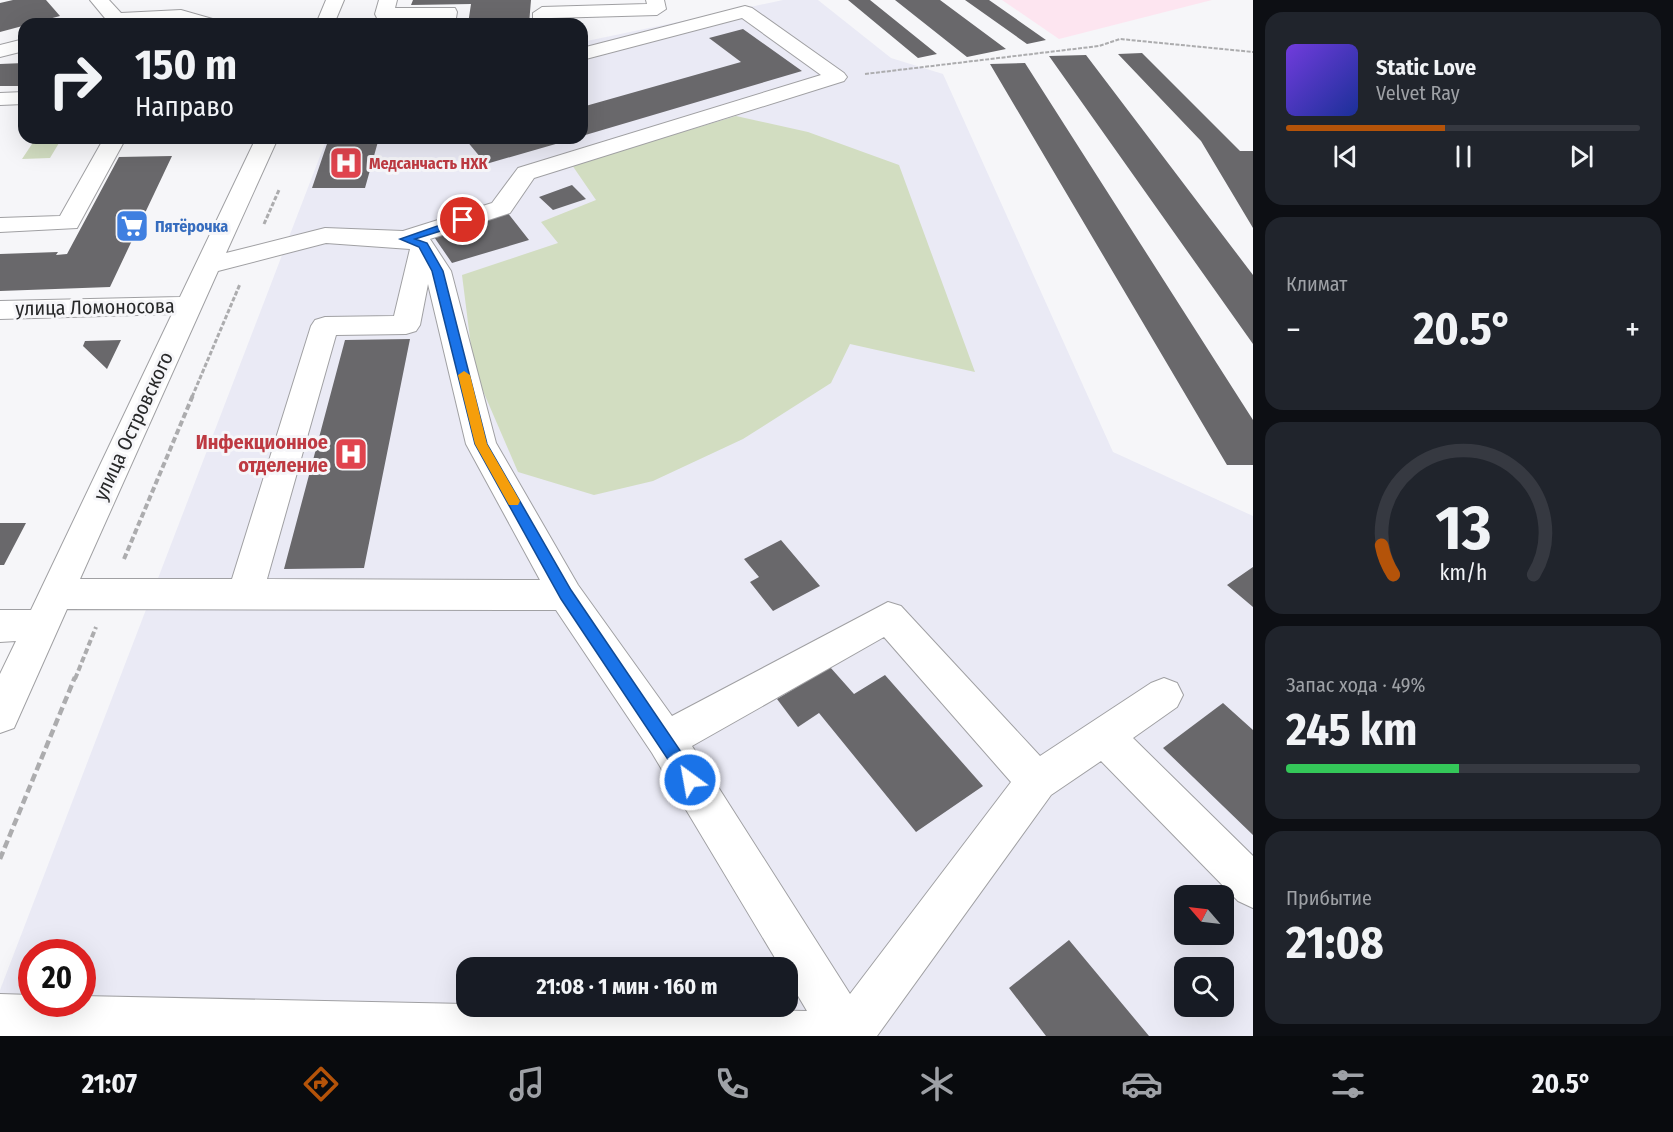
<!DOCTYPE html>
<html lang="ru">
<head>
<meta charset="utf-8">
<style>
	:root { --surface:#171b24; --page:#20242c; --text:#f1f3f6; --muted:#9ea1a6; --line:#363941; --accent:#b45309 }
	body { margin:0; font-family:"Fira Sans Condensed",sans-serif; background:var(--page); color:var(--text); height:100vh; display:flex; flex-direction:column; font-size:22px; white-space:nowrap }
	* { box-sizing:border-box; margin:0 }
	p { font-size:20px; color:var(--muted) }
	.icon { flex:none; width:33px; height:33px; fill:none; stroke:currentColor; stroke-width:2; stroke-linecap:round; stroke-linejoin:round }
	.map { position:relative; flex:1; overflow:hidden }
	.side { display:flex; flex-direction:column; gap:12px; padding:12px; background:#0d0f14; width:420px }
	.side>* { flex:none }
	.hud { position:absolute; left:18px; top:18px; width:570px; height:126px; border-radius:18px; box-shadow:0 6px 24px #0002; background:#171b24; color:var(--text); overflow:hidden }
	.needle { width:39px; rotate:298deg }
	.buttons { position:absolute; left:1174px; top:885px; display:grid; gap:12px }
	.buttons a { display:grid; place-items:center; width:60px; height:60px; border-radius:12px; background:var(--surface); box-shadow:0 6px 24px #0002; font-size:30px }
	.speed { position:absolute; left:18px; top:939px; display:flex; gap:12px; font-size:30px; font-weight:700; text-align:center }
	.speed>* { display:grid; place-content:center; width:78px; height:78px; border-radius:50%; background:var(--surface); box-shadow:0 6px 24px #0002; line-height:1 }
	.speed .limit { border:9px solid #d22; background:#fff; color:#111 }
	.pin { position:absolute; display:grid; place-items:center; width:51px; height:51px; color:#fff; margin:-26px; border:3px solid #fff; border-radius:50%; box-shadow:0 2px 6px #0007 }
	.me { position:absolute; width:66px; margin:-33px; rotate:328deg; stroke-linejoin:round; filter:drop-shadow(0 0 4px #0008) }
	.turn { display:flex; align-items:center; gap:21px; height:126px; padding:0 18px; font-size:27px }
	.turn .icon { width:78px; height:78px; stroke-width:2.5 }
	.turn b { display:block; font-size:42px; line-height:51px }
	.big { font-size:45px; font-weight:700; line-height:1.1 }
	.side .tile { flex:1; display:flex; flex-direction:column; justify-content:center; gap:9px; min-width:0; padding:0 21px; border-radius:18px; background:var(--page) }
	.side .dial { align-items:center; gap:0 }
	.dial svg { height:156px; overflow:visible; fill:none; stroke:var(--line); stroke-width:7; stroke-linecap:round; text-anchor:middle }
	.dial text { fill:var(--text); stroke:none }
	.song { display:flex; align-items:center; gap:18px }
	.cover { width:72px; height:72px; border-radius:9px; background:linear-gradient(135deg,hsl(260 70% 55%),hsl(230 70% 35%)) }
	.played { height:6px; border-radius:3px; background:linear-gradient(90deg,var(--accent) 45%,var(--line) 45%) }
	.keys { display:flex; justify-content:space-around; direction:ltr }
	.heat { display:flex; justify-content:space-between; align-items:center; font-size:33px; direction:ltr }
	.charge { height:9px; border-radius:4px; background:linear-gradient(90deg,#34c759 49%,var(--line) 0) }
	.trip { position:absolute; left:456px; top:957px; width:342px; height:60px; border-radius:18px; background:var(--surface); box-shadow:0 6px 24px #0002; font-weight:700; line-height:60px; text-align:center }
	.menu { display:flex; height:96px; justify-content:space-around; align-items:center; background:#090b0e; color:var(--muted) }
	.menu .icon { width:42px; height:42px }
	.menu .selected { color:var(--accent) }
	.menu b { font-size:27px; color:var(--text) }
	main { display:flex; flex:1; min-height:0 }
	.map>svg:first-child { display:block }
	.built { fill:#eaeaf5; fill-rule:evenodd }
	.education { fill:#fde5f0 }
	.green { fill:#d2ddc1 }
	.building { fill:#69686b }
	.lines { fill:none; stroke-linecap:round; stroke-linejoin:round }
	.minor-casing { stroke:#a0a0a3; stroke-width:2 }
	.path-far3 { stroke:#acacae; stroke-width:2; stroke-dasharray:4 1.5; stroke-linecap:butt }
	.path-far2 { stroke:#acacae; stroke-width:3; stroke-dasharray:4.5 2; stroke-linecap:butt }
	.path-far1 { stroke:#acacae; stroke-width:4; stroke-dasharray:6 3; stroke-linecap:butt }
	.path { stroke:#acacae; stroke-width:4.5; stroke-dasharray:8 4; stroke-linecap:butt }
	.minor { fill:#fff; fill-rule:evenodd }
	.route { fill:#1a73e8; stroke:#114b97; stroke-width:1.5 }
	.slow { fill:#f59e0b }
	.labels { text-anchor:middle; stroke-width:6; stroke-linejoin:round; paint-order:stroke }
	.far-health-label { font-size:16px; font-weight:bold; fill:#be3a42; stroke:#f6f6f9; text-anchor:start }
	.far-shop-label { font-size:16px; font-weight:bold; fill:#366cbe; stroke:#f6f6f9; text-anchor:start }
	.street-label { font-size:20px; fill:#272829; stroke:#f6f6f9 }
	.health-label { font-size:20px; font-weight:bold; fill:#be3a42; stroke:#f6f6f9; text-anchor:end }
</style>
</head>
<body>
<main>
<div class="map">
<svg width="1253" height="1036" viewBox="0 0 1253 1036">
	<rect width="100%" height="100%" fill="#f6f6f9"/>
	<path class="built" d="M783 0H818L891 58 943 74 1113 452 1253 516V1036H0V990L327 138H582V42ZM1185 896H1224V934H1185ZM32 952H82V1004H32ZM466 968H788V1006H466ZM1185 968H1224V1006H1185Z"/>
	<path class="education" d="M1002 0H1212L1059 39Z"/>
	<path class="green" d="M736 116 808 132 899 165 975 372 850 344 831 383 743 439 653 481 594 495 518 472 474 370 462 275 558 243 541 222 596 200 572 165Z
		M36 138H62L50 158 22 159Z"/>
	<path class="building" d="M13 0H46L60 16 0 32V3Z
		M413 0H531L529 24H468L471 4 411 5Z
		M848 0H870L937 54 918 58Z
		M895 0H940L1006 49 967 57Z
		M965 0H989L1046 40 1027 44Z
		M743 29 802 71 582 136V107L741 62 709 38Z
		M1142 53 1240 151H1253V228L1201 141 1118 54Z
		M1086 55 1253 275V344L1049 56Z
		M24 63V86H0V64Z
		M1025 63 1253 420V465H1227L990 64Z
		M329 138H379L365 188H312Z
		M473 138H572L573 139 486 164 466 140Z
		M172 156 110 287 0 291V254L58 252 56 255 67 254 119 157Z
		M572 185 586 199 553 210 539 197Z
		M507 212 529 240 452 263 432 234Z
		M410 339 364 568 284 569 345 340Z
		M121 340 107 369 83 346 85 341Z
		M0 523H26L4 565H0Z
		M781 540 820 586 773 611 750 582 759 577 744 559Z
		M1253 567V607L1227 585Z
		M830 667 854 694 885 675 983 786 916 832 819 713 798 727 777 699Z
		M1223 703 1253 730V835L1163 748Z
		M1069 940 1149 1036H1046L1009 988Z"/>
	<g class="lines">
		<defs>
			<path id="minor" d="M90 0H109L121 13 181 10 216 20 218 24 180 22 113 24 109 23Z
				M326 0H344L334 24H316Z
				M379 0H397L395 8H455L457 12 455 24H437L438 18H377L375 14Z
				M646 0H664L666 9 657 15 551 18V24H533V13L542 7 647 4Z
				M745 6 752 8 844 73 847 77 844 81 534 178 510 213 430 239 451 271 496 443 578 585 672 716 888 602 901 606 1040 756 1151 683 1164 678 1177 683 1183 695 1177 707 1133 738 1253 856V908L1238 901 1101 761 1051 795 877 1036H0V994L32 995V1004H82V996L466 1004V1006L807 1011 788 979V968H781L652 753 556 610 67 609 14 728 0 733V674L16 641 0 642V610H31L172 314 0 319V301L180 297 256 138H278L226 253 325 228 403 231 492 203 518 168 821 75 742 18 582 60V48ZM326 243 410 249 394 316 325 317 315 320 311 326 232 579H80L218 271ZM428 284 466 444 540 580 267 579 336 335 406 334 416 331 420 325ZM884 637 1011 782 850 994 692 746Z
				M24 39V51L0 57V45Z
				M24 92V104L0 105V93Z
				M104 138H126L77 228 0 232V218L60 216Z"/>
		</defs>
		<use href="#minor" class="minor-casing"/>
		<path class="path-far3" d="M865 74 1099 46 1120 39 1253 52"/>
		<path class="path-far2" d="M264 224 279 190
			M192 397 240 284"/>
		<path class="path-far1" d="M124 559 193 395
			M75 679 96 627"/>
		<path class="path" d="M0 859 75 677"/>
		<use href="#minor" class="minor"/>
	</g>
	<path class="route" d="M463 217 468 220 466 223 415 239 427 243 443 271 487 444 571 590 696 774 699 780 696 785 690 788 685 785 561 599 475 444 432 271 419 247 400 239Z"/>
	<path class="slow" d="M464 371 470 375 487 444 520 501 518 505H509L475 444 458 375Z"/>
	<defs>
		<symbol id="hospital-square" viewBox="-11 -11 22 22"><rect x="-9" y="-9" width="18" height="18" rx="4" fill="#e0444e" stroke="#f6f6f9"/><path d="M-5-5h3v3.5h4V-5h3V5h-3V1.5h-4V5h-3Z" fill="#fff"/></symbol>
		<symbol id="supermarket-square" viewBox="-11 -11 22 22"><rect x="-9" y="-9" width="18" height="18" rx="4" fill="#3f7fe0" stroke="#f6f6f9"/><path d="M-6-5.5h2.5l.6 2H6L4.5 2H-2.5L-4.4-4H-6ZM-1.5 3.2a1.3 1.3 0 1 0 .1 0ZM3 3.2a1.3 1.3 0 1 0 .1 0Z" fill="#fff"/></symbol>
	</defs>
	<g fill-rule="evenodd">
		<use href="#hospital-square" x="327" y="144" width="38" height="38"/>
		<use href="#supermarket-square" x="113" y="207" width="38" height="38"/>
		<use href="#hospital-square" x="332" y="435" width="38" height="38"/>
	</g>
	<g class="labels">
		<g class="far-health-label">
			<text x="369" y="169">Медсанчасть НХК</text>
		</g>
		<g class="far-shop-label">
			<text x="155" y="232">Пятёрочка</text>
		</g>
		<g class="street-label">
			<text transform="translate(95 307) rotate(-1)" y="7">улица Ломоносова</text>
			<text transform="translate(133 426) rotate(-65)" y="7">улица Островского</text>
		</g>
		<g class="health-label">
			<text x="328" y="449">Инфекционное<tspan x="328" dy="23">отделение</tspan></text>
		</g>
	</g>
</svg>
<div class="buttons">
<a><svg class="needle" viewBox="-14 -14 28 28"><path d="M0-13l5 13h-10z" fill="#e53935"/><path d="M0 13l5-13h-10z" fill="#9ea1a6"/></svg></a>
<a><svg class="icon" aria-label="search" viewBox="0 0 24 24"><circle cx="10" cy="10" r="6"/><path d="M15 15l6 6"/></svg></a>
</div>
<div class="speed"><div class="limit">20</div></div>
<div class="pin" style="left:463px;top:220px;background:#d93025"><svg class="icon" aria-label="arrive" viewBox="0 0 24 24"><path d="M6 21V4h12l-3 4 3 4H6"/></svg></div>
<svg class="me" style="left:690px;top:780px" viewBox="-20 -20 40 40"><circle r="17" fill="#1a73e8" stroke="#fff" stroke-width="3"/><path d="M0-11L8 9 0 5-8 9z" fill="#fff"/></svg>
<div class="trip">21:08 · 1 мин · 160 m</div>
<div class="hud">
<div class="turn"><svg class="icon" aria-label="right" viewBox="0 0 24 24"><path d="M7 20v-9h11M14 6l5 5-5 5"/></svg><div><b>150 m</b>Направо</div></div>
</div>
</div>
<section class="side">
<div class="tile">
<div class="song"><i class="cover"></i><div><b>Static Love</b><p>Velvet Ray</p></div></div>
<div class="played"></div>
<div class="keys"><svg class="icon" aria-label="previous" viewBox="0 0 24 24"><path d="M18 5L8 12l10 7zM5 5v14"/></svg><svg class="icon" aria-label="pause" viewBox="0 0 24 24"><path d="M8 5v14M16 5v14"/></svg><svg class="icon" aria-label="next" viewBox="0 0 24 24"><path d="M6 5l10 7-10 7zM19 5v14"/></svg></div>
</div>
<div class="tile"><p>Климат</p>
<div class="heat"><a>−</a><b class="big">20.5°</b><a>+</a></div>
</div>
<div class="tile dial"><svg viewBox="0 0 100 80">
<path d="M14 69A42 42 0 1 1 86 69"/>
<path d="M14 69A42 42 0 0 1 8 54" stroke="#b45309"/>
<text x="50" y="56" font-size="32" font-weight="700">13</text>
<text x="50" y="72" font-size="11">km/h</text>
</svg></div>
<div class="tile"><p>Запас хода · 49%</p><b class="big">245 km</b><div class="charge"></div></div>
<div class="tile"><p>Прибытие</p><b class="big">21:08</b></div>
</section>
</main>
<nav class="menu">
<b>21:07</b>
<svg class="icon selected" aria-label="directions" viewBox="0 0 24 24"><path d="M12 3l9 9-9 9-9-9zM9 14v-3h6M13 9l2 2-2 2"/></svg>
<svg class="icon" aria-label="music" viewBox="0 0 24 24"><path d="M9 18V5l10-2v13"/><circle cx="6" cy="18" r="3"/><circle cx="16" cy="16" r="3"/></svg>
<svg class="icon" aria-label="phone" viewBox="0 0 24 24"><path d="M5 4h4l2 5-3 2q2 4 5 5l2-3 5 2v4C11 20 4 13 5 4z"/></svg>
<svg class="icon" aria-label="climate" viewBox="0 0 24 24"><path d="M12 3v18M4 7l16 10M4 17L20 7"/></svg>
<svg class="icon" aria-label="car" viewBox="0 0 24 24"><path d="M5 17H2v-5l4-1 3-4h7l3 4 3 1v5h-3M9 17h6M6 11h13"/><circle cx="7" cy="17" r="2"/><circle cx="17" cy="17" r="2"/></svg>
<svg class="icon" aria-label="filters" viewBox="0 0 24 24"><path d="M4 7h16M4 17h16"/><circle cx="9" cy="7" r="2"/><circle cx="15" cy="17" r="2"/></svg>
<b>20.5°</b>
</nav>
</body>
</html>
